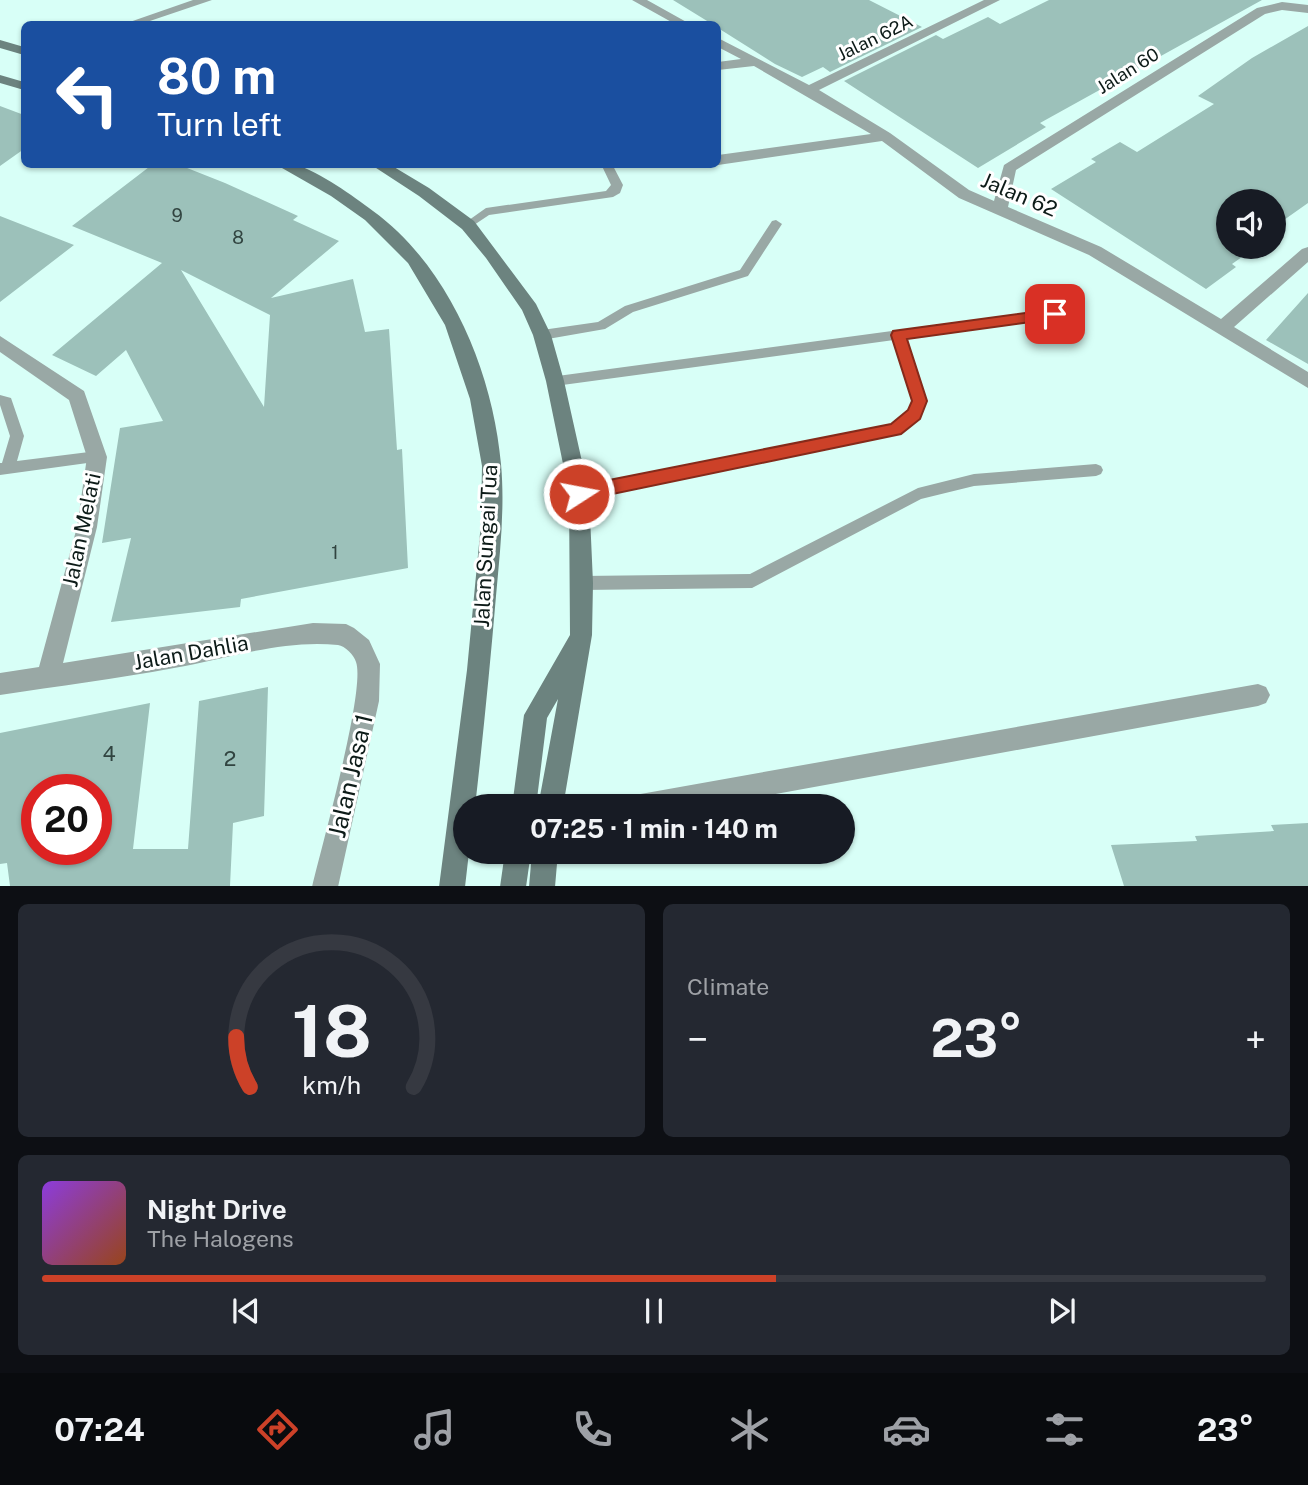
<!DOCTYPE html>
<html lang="en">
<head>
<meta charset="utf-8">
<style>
	:root { --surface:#171b24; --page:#242831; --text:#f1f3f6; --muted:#9ea1a6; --line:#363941; --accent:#cc4128 }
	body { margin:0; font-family:"Public Sans",sans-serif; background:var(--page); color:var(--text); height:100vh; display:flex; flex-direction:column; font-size:26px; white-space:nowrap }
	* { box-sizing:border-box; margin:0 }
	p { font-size:23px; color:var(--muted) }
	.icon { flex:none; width:38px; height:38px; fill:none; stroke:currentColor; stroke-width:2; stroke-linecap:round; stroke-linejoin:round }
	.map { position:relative; height:886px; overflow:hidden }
	.panel { display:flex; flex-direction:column; gap:18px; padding:18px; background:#0d0f14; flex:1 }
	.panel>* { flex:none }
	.banner { position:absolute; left:21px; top:21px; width:700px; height:147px; border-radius:10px; box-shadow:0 2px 5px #0004; background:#1a4fa0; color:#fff; overflow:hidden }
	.buttons { position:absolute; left:1216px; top:189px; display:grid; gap:14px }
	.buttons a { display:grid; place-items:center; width:70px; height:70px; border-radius:50%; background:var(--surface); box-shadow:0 2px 5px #0004; font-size:35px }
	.speed { position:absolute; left:21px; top:774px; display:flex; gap:14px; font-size:35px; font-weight:700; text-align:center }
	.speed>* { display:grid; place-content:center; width:91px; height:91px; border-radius:50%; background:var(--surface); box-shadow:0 2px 5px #0004; line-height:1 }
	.speed .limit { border:10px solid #d22; background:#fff; color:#111 }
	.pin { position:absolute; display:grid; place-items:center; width:60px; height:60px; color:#fff; margin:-30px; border-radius:14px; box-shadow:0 4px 10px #0006 }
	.me { position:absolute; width:77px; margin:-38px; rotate:79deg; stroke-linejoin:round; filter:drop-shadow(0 0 5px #0008) }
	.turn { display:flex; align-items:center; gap:24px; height:147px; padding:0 21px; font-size:32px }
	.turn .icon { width:91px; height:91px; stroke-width:2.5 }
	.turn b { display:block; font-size:49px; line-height:60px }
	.big { font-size:52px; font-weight:700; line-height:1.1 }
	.panel .card { flex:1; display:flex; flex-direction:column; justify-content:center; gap:10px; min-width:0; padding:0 24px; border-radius:10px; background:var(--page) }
	.panel .dial { align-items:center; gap:0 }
	.dial svg { height:182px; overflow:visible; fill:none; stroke:var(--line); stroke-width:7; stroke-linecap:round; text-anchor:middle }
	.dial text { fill:var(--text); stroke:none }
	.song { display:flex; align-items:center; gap:21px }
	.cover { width:84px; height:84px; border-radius:10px; background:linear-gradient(135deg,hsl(270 70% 55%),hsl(20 70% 35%)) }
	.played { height:7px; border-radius:4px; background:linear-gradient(90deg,var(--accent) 60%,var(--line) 60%) }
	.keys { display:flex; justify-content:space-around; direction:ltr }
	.heat { display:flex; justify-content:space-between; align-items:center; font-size:38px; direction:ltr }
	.panel .tiles { flex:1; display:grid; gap:18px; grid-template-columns:1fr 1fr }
	.card:last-child { grid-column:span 2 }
	.trip { position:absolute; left:453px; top:794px; width:402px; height:70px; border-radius:35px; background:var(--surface); box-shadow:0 2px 5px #0004; font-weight:700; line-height:70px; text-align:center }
	.tabs { display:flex; height:112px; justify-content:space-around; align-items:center; background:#090b0e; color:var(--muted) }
	.tabs .icon { width:49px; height:49px }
	.tabs .selected { color:var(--accent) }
	.tabs b { font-size:32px; color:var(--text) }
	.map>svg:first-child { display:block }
	.building { fill:#9cc1ba; fill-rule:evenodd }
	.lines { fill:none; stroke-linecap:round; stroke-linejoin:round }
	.service { fill:#99a8a5; fill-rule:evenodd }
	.minor { fill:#99a8a5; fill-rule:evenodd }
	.secondary { fill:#6c837f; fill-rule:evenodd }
	.route { fill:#cc4128; stroke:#852a1a; stroke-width:2 }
	.labels { text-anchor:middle; stroke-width:6; stroke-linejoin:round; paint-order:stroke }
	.far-street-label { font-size:18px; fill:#0d1b18; stroke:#fff }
	.number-label { font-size:18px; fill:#314440 }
	.street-label { font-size:21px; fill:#0d1b18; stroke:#fff }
	.near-number-label { font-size:21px; fill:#314440 }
	.near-street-label { font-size:24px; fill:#0d1b18; stroke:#fff }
</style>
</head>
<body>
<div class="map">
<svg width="1308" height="887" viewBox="0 0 1308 887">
	<rect width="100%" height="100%" fill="#d8fff7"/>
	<path class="building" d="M673 0H869L922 27 830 72 823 67 802 77 775 64 718 28V24H712Z
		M1049 0H1262L1040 123 1046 127 978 168 844 81 936 35 943 39 988 17 1000 24Z
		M1308 26V203L1274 227V201H1228V247H1256L1232 264 1236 267 1206 289 1051 189 1096 162 1091 159 1120 142 1137 152 1214 104 1198 96 1252 58Z
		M0 106 24 115V149L0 166Z
		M153 164H177L225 183 298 216 293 220 339 241 271 298 353 279 365 332 389 329 397 450 402 449 408 568 241 599 240 607 111 622 131 538 102 543 120 428 163 421 126 350 96 376 52 355 162 263 72 226ZM181 270 270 315 264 407Z
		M0 216 74 245 0 302Z
		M1308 293V364L1266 340Z
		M268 687 264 816 233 823 230 886H10L7 863 0 864V733L150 703 133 849H188L199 701ZM37 789H96V849H37Z
		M1308 823V886H1124L1111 845 1197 841 1195 836 1274 831 1271 825Z"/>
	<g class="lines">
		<path class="service" d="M601 164H612L623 185 620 193 613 197 489 215 468 229 462 225 486 208 606 191 611 185Z
			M776 220 782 224 748 276 633 312 605 329 542 340 536 335 542 330 598 322 625 306 740 270 772 221Z
			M1055 309 1061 314 1055 319 907 339 927 401 919 418 901 434 579 499 574 497 572 493 574 489 579 487 892 425 909 410 913 401 894 340 555 386 548 381 550 377Z
			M0 395 11 398 24 436 17 461 97 451 102 453 104 457 102 461 0 475V463H2L10 436 0 405Z
			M1096 464 1101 466 1103 470 1101 474 1096 476 974 486 921 499 752 588 582 590 576 588 574 583 576 578 582 576 750 574 918 488 974 474Z"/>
		<path class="minor" d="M193 0H212L141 24H124Z
			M632 0H647L690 24H675Z
			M984 0H1000L819 90 890 133 969 190 994 201 1004 165 1257 8 1282 2 1308 5V13L1282 10 1265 14 1016 170 1008 207 1101 247 1221 319 1302 249 1308 247V262L1234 327 1308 372V388L1089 255 959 198 882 141 718 165 717 164 718 155 871 134 754 66 718 70V62L741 59 718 47V38L809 85Z
			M0 336 84 391 107 457 97 527 63 663 313 623 346 624 354 628 369 640 380 664 379 701 338 887H312C321 849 366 689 356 662 354 655 345 646 338 645 284 639 226 659 174 668 116 679 58 686 0 695V673L39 667 77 527 87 457 69 400 0 352Z
			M1258 684 1266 687 1270 695 1266 703 1258 706 705 807H623L626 798 635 795Z"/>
		<path class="secondary" d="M0 40 24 47V55L0 48Z
			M0 75 24 82V90L0 83Z
			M275 164C281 164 290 163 296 165 320 172 353 196 373 211 449 266 493 372 501 464 505 508 500 552 496 596 490 666 483 737 475 807H466V852H469L465 887H439L467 670 481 523 482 466 470 399 445 325 408 263 365 220 331 196Z
			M370 164H389L429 188 474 221 536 304 551 335 564 381 589 493 593 583 592 635 563 807H538L558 699 547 718 536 807H512L524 715 570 635 569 493 546 381 533 335 522 310 486 258 462 229 419 196Z
			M505 852H531L526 887H500Z
			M532 852H558L555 887H529Z"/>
	</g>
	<path class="route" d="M1055 309 1062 314 1060 318 907 339 927 401 920 419 901 434 579 501 573 498 571 494 573 489 579 486 891 424 908 410 912 401 891 335 893 331Z"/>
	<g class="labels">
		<g class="far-street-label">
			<text transform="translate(875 38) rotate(-26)" y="6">Jalan 62A</text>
			<text transform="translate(1128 71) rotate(-32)" y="6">Jalan 60</text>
		</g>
		<g class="number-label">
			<text x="177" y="222">9</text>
			<text x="238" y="244">8</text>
			<text x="335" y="559">1</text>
		</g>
		<g class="street-label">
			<text transform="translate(1019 195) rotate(23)" y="7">Jalan 62</text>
			<text transform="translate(82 530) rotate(-78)" y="7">Jalan Melati</text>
			<text transform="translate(486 546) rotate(-87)" y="7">Jalan Sungai Tua</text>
			<text transform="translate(191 653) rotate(-10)" y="7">Jalan Dahlia</text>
		</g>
		<g class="near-number-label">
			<text x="109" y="761">4</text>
			<text x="230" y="766">2</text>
		</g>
		<g class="near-street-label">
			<text transform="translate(351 776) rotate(-77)" y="8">Jalan Jasa 1</text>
		</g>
	</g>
</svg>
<div class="buttons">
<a><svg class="icon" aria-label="sound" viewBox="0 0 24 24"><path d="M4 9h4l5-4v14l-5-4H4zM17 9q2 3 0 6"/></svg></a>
</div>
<div class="speed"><div class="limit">20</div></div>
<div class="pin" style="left:1055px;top:314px;background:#d93025"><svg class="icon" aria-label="arrive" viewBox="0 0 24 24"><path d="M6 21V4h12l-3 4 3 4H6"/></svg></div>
<svg class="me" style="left:579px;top:494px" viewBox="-20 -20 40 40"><circle r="17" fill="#cc4128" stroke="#fff" stroke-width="3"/><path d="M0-11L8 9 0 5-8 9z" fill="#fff"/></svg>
<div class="trip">07:25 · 1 min · 140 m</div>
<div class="banner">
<div class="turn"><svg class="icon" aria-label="left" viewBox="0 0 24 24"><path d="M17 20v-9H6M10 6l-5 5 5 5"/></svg><div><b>80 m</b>Turn left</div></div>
</div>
</div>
<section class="panel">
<div class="tiles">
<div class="card dial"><svg viewBox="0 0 100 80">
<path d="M14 69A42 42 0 1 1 86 69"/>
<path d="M14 69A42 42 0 0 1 8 47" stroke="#cc4128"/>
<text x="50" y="56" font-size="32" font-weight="700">18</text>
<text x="50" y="72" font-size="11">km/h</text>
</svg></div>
<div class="card"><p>Climate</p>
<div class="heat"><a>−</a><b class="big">23°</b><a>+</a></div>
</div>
<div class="card">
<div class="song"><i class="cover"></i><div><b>Night Drive</b><p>The Halogens</p></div></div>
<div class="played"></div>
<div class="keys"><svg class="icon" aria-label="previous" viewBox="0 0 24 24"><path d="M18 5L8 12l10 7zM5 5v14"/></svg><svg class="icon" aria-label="pause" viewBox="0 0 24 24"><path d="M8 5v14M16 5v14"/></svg><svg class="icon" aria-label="next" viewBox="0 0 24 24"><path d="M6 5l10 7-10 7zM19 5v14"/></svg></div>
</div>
</div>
</section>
<nav class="tabs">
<b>07:24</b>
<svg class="icon selected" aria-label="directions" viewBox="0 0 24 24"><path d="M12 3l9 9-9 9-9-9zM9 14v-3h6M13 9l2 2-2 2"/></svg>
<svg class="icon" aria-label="music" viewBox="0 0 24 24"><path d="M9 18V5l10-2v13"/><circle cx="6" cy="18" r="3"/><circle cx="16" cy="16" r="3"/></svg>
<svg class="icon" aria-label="phone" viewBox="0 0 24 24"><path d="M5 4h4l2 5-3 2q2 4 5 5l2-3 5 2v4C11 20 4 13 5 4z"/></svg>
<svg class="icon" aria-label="climate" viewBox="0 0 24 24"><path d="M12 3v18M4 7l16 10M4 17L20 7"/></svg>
<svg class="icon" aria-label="car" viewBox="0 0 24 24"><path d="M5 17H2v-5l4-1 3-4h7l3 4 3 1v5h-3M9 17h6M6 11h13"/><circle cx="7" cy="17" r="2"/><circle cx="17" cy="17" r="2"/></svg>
<svg class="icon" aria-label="filters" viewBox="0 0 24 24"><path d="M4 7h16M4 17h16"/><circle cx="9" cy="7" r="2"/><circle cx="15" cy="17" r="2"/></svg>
<b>23°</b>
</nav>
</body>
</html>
